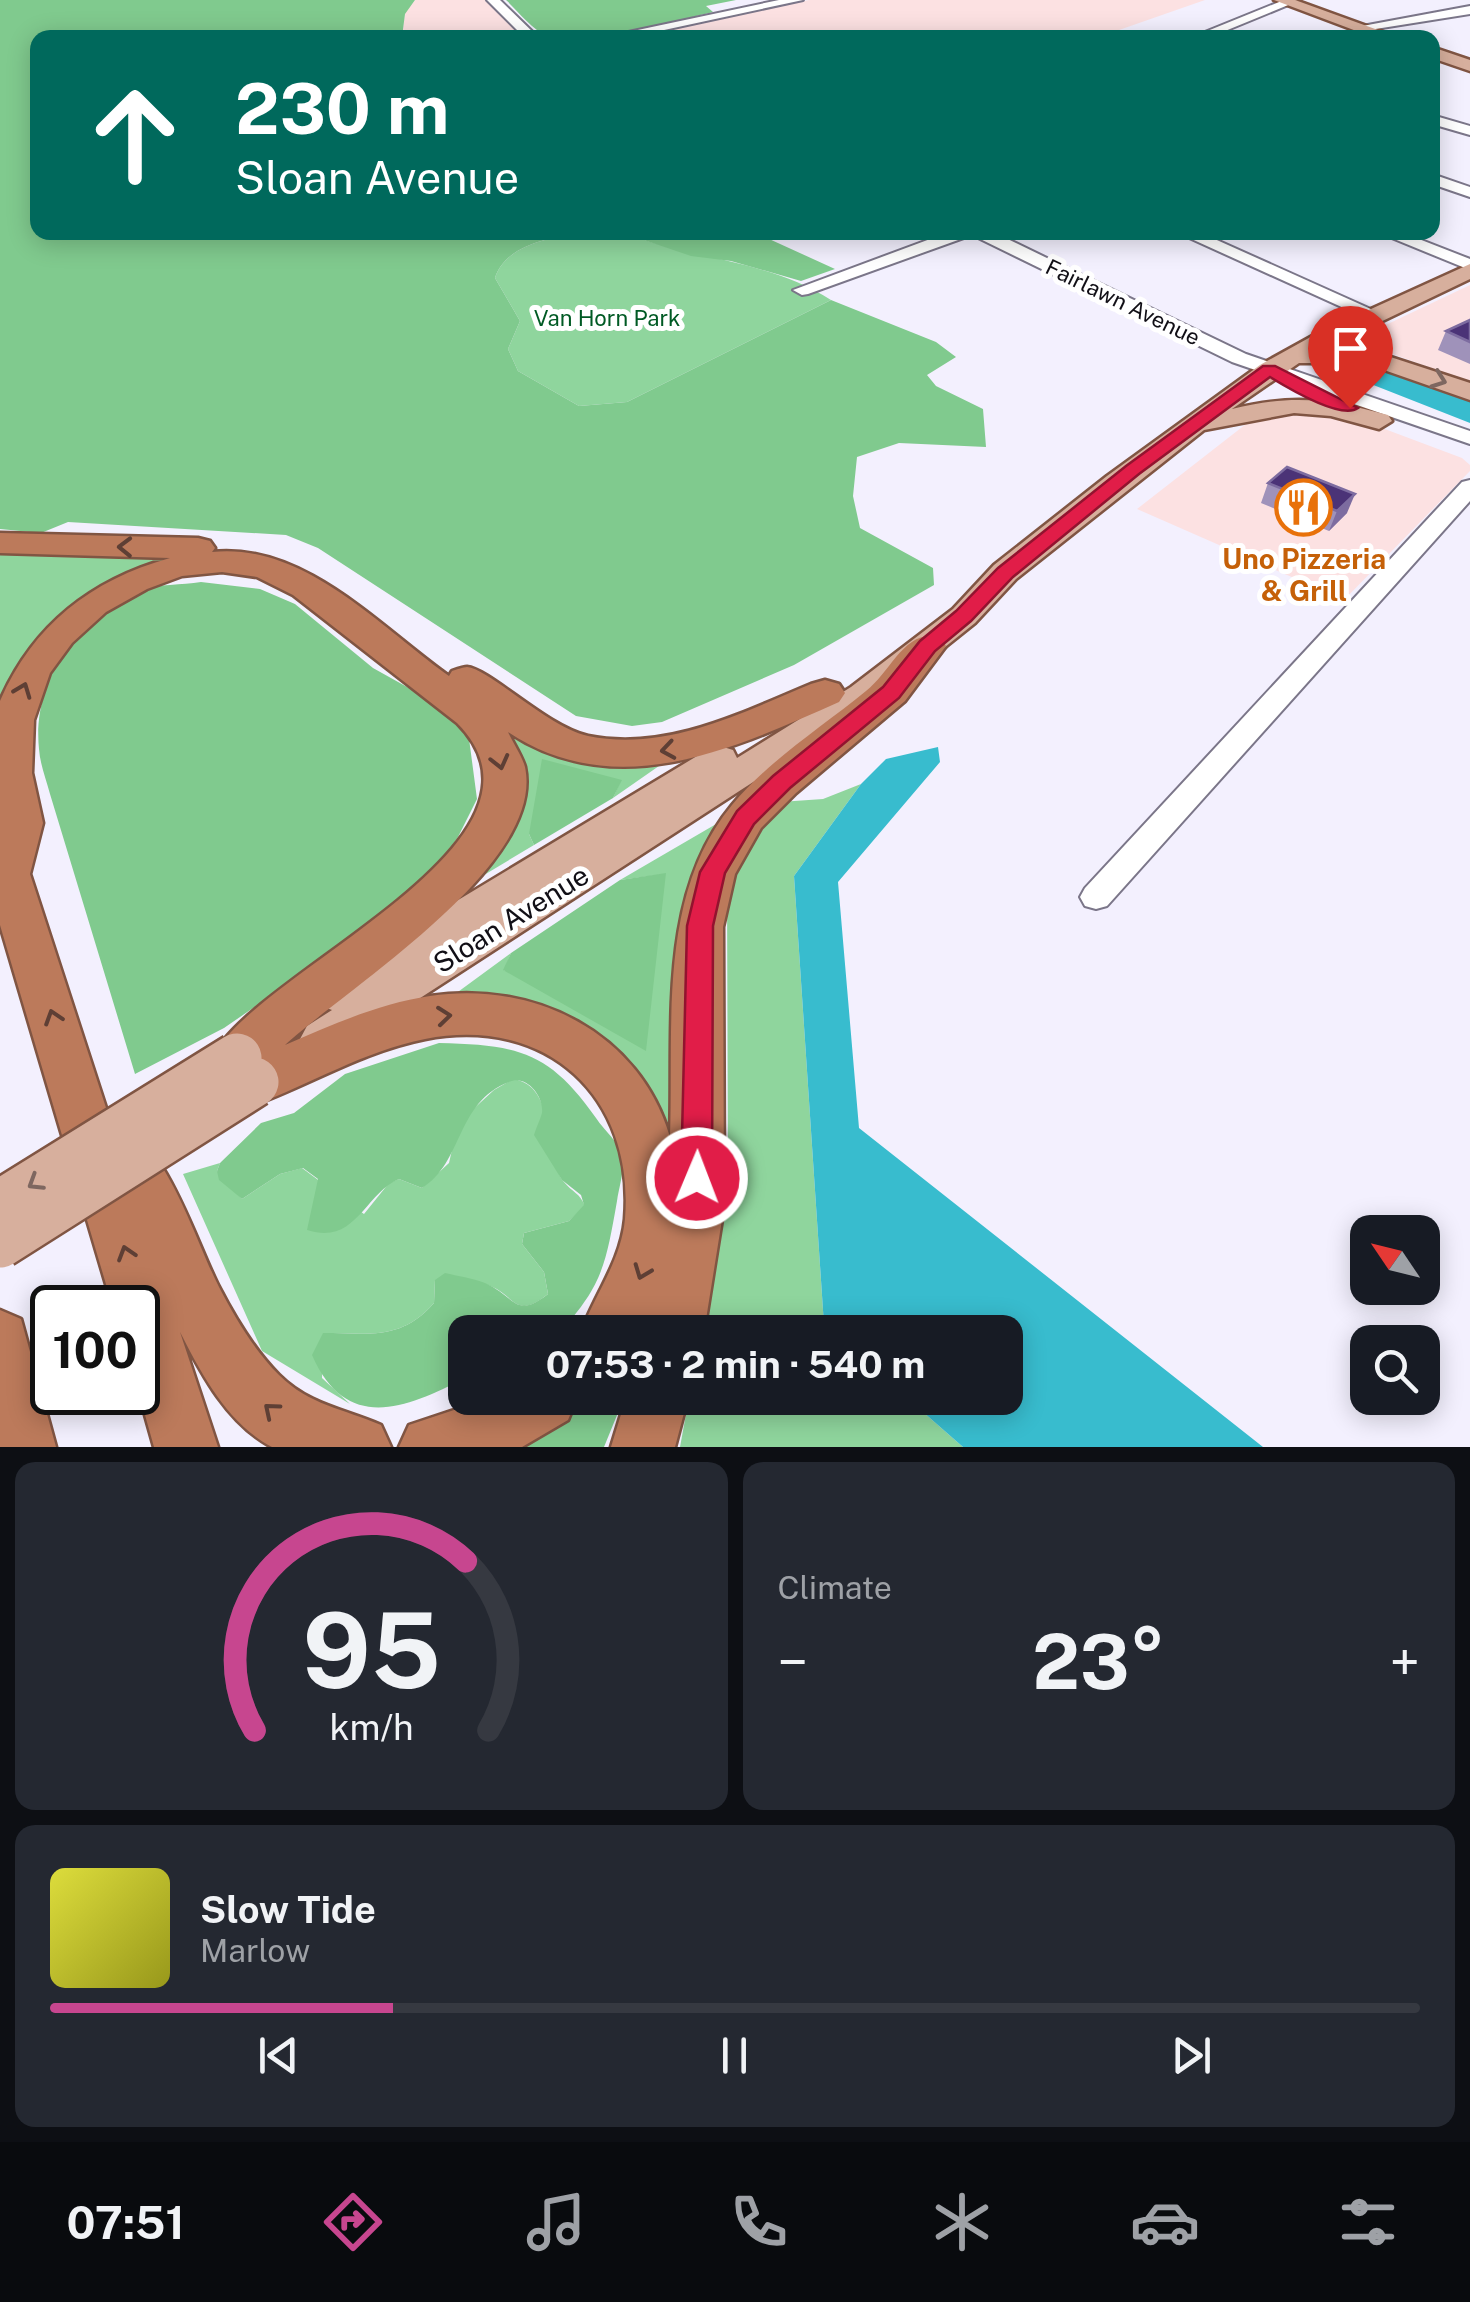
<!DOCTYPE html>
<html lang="en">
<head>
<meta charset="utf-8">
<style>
	:root { --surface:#171b24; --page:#242831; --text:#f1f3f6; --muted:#9ea1a6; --line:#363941; --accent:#c7468f }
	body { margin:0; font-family:"Public Sans",sans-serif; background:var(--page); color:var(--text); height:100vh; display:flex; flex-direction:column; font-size:38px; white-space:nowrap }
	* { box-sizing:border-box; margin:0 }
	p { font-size:32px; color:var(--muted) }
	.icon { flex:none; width:55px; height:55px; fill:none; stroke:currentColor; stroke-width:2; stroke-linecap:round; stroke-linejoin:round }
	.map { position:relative; height:1447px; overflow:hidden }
	.sheet { display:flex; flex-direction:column; gap:15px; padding:15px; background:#0d0f14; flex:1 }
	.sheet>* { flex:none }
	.banner { position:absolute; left:30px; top:30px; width:1410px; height:210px; border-radius:20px; box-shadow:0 5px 25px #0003; background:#00695c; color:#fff; overflow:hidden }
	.needle { width:65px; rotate:305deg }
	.controls { position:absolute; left:1350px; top:1215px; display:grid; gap:20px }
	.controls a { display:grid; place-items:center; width:90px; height:90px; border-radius:20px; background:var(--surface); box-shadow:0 5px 25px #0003; font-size:50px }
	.speed { position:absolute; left:30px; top:1285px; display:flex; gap:20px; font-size:50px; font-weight:700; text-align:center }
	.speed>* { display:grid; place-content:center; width:130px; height:130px; border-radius:50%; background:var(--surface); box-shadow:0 5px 25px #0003; line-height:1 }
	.speed .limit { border:5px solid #111; border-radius:15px; background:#fff; color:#111 }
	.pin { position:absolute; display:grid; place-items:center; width:85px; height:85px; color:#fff; margin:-102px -42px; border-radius:50% 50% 50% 0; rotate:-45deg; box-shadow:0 0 10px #0007 }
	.pin .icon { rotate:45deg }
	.me { position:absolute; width:110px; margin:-55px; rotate:1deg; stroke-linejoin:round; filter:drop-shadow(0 0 8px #0008) }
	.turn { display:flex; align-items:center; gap:35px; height:210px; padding:0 40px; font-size:45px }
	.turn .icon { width:130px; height:130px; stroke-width:2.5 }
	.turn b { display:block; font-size:70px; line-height:85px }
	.big { font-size:75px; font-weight:700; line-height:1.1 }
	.sheet .tile { flex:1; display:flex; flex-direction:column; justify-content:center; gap:15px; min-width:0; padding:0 35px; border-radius:20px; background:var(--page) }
	.sheet .dial { align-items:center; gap:0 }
	.dial svg { height:260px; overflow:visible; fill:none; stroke:var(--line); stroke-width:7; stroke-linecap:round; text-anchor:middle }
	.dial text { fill:var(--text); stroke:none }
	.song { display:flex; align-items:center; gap:30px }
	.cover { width:120px; height:120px; border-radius:15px; background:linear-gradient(135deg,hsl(60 70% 55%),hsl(60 70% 35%)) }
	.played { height:10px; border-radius:5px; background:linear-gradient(90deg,var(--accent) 25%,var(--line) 25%) }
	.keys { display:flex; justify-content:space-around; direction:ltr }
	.heat { display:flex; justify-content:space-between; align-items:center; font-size:55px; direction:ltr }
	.sheet .tiles { flex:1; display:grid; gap:15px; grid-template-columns:1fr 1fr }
	.tile:last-child { grid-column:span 2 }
	.trip { position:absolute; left:448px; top:1315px; width:575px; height:100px; border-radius:20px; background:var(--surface); box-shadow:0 5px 25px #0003; font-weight:700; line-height:100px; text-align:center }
	.tab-bar { display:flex; height:160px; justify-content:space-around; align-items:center; background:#090b0e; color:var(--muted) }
	.tab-bar .icon { width:70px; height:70px }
	.tab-bar .active { color:var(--accent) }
	.tab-bar b { font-size:45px; color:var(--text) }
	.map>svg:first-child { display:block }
	.commercial { fill:#fce1e2 }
	.green { fill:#8fd59d }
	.forest { fill:#80ca8e }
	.water { fill:#38bcce }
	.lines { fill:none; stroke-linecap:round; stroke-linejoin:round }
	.minor-casing { stroke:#7b7689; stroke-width:4 }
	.major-casing { stroke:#805543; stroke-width:5 }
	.highway-casing { stroke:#805543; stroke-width:5 }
	.minor { fill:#fff; fill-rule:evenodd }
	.major { fill:#d7af9d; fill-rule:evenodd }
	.highway { fill:#bc7a5b; fill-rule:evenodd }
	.major-bridge-casing { stroke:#805543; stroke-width:54; stroke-linecap:butt }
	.major-bridge { stroke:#d7af9d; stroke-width:49 }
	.wall { fill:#9f92ba }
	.shaded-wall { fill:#7d6ca0 }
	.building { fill:#4b3377; stroke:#7d6ca0; stroke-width:2.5 }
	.oneway { stroke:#7e6760 }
	.oneway2 { stroke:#5e3f35 }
	.route { fill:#e11d48; stroke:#92132f; stroke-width:2.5 }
	.labels { text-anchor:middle; stroke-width:10; stroke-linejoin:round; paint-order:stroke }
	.far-street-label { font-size:22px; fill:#110f16; stroke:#fff }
	.far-park-label { font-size:22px; fill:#005a24; stroke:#fff }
	.food-label { font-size:28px; font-weight:bold; fill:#c56008; stroke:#fff }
	.street-label { font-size:28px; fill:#110f16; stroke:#fff }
</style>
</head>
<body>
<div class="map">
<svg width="1470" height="1447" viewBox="0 0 1470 1447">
	<rect width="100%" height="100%" fill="#f3f0fe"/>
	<path class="commercial" d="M415 0H485L524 37 402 38 405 13Z
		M809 0H1205L1099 37 620 38Z
		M1470 285V382L1354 340Z
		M1271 411 1350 416 1462 458 1470 465V471L1344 600 1137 509 1255 417Z"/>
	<path class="green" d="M577 233H632L638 238C702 259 773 263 831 300L627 402 579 406 518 371 508 349 520 321 495 278C506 245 547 239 577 233Z
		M0 549 196 556 60 618 20 663 0 708Z
		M510 727 669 759 613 798 621 780 529 834 534 845 469 884 512 757Z
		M861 784 794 876 824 1325 832 1332H701L728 1180 727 886 780 802 823 799Z
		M735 813 675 1144 607 1052 451 997 511 953 504 971 665 874 620 880Z
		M513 1079C558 1086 542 1153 564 1182 572 1192 580 1193 585 1206L569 1221 524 1233 522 1244 544 1272 548 1294C513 1322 516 1293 485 1284 471 1279 450 1281 435 1280L434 1303C401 1341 369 1333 323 1333L322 1378 350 1404 262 1351 183 1174 220 1163 217 1171 242 1199 280 1174 302 1168 364 1214 389 1183 399 1179 422 1188 449 1163 454 1141 469 1113 494 1090Z
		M689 1398H907L963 1447H680Z"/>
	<path class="forest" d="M0 0H415L405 14 402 37 38 38V232L577 233C547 239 506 245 495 278L520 321 508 349 518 371 579 406 627 402 831 300 936 342 956 357 927 375 936 386 983 409 986 447 899 443 857 457 853 496 860 528 933 568 934 585 794 665 662 722 632 726 576 716 318 548 286 535 68 522 41 533 0 529Z
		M506 0H736L706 6 713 12C679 20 577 47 548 36 532 30 518 11 506 0Z
		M632 233H756L835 269 801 281 731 261 691 256 638 238Z
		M201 582 260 589 295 604 373 668 425 697 468 731 477 799 458 837 422 892 224 1028 135 1074 50 794C46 779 40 764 39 749 32 682 77 612 140 590 158 584 182 585 201 582Z
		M542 759 622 780 613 798 534 845 529 834Z
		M666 873 646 1051 503 970 511 953 620 880Z
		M439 1043C518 1045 549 1051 596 1118 605 1132 618 1140 622 1156 625 1169 619 1187 617 1201 606 1263 603 1285 560 1332H465V1378C405 1409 346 1433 312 1355L323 1333C369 1333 401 1341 434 1303L435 1280 445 1273C458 1276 472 1278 485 1283 515 1296 515 1320 548 1294L544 1272 522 1244 524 1233 569 1221 584 1205 581 1195 562 1180 534 1135C536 1128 540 1120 542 1113 544 1096 526 1074 509 1082 455 1103 464 1162 422 1188L399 1179C364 1194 356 1246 307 1230L318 1179 303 1168 280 1174 242 1199 219 1180 217 1171 220 1163 261 1123 294 1113 345 1074Z
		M582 1398H624L604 1447H518Z"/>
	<path class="water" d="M1367 368 1387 370 1470 401V423L1353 377Z
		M938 747 940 762 838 882 859 1128 1263 1447H963L907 1398H1005V1332H833L824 1325 794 876 861 784 886 759Z"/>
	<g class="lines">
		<defs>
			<path id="minor" d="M487 0H500L539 38H525Z
				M779 0H803L627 38H600Z
				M1284 0 1298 1 1208 38H1190Z
				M1470 6V14L1363 31 1357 27Z
				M1432 115 1470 126V135L1432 124Z
				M1432 174 1470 187V197L1432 184Z
				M949 232H993L1246 354 1470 431V444L1232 362 972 235 808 294 802 295 793 290Z
				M1176 232H1199L1384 315 1375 321 1368 319Z
				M1377 232H1401L1470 259V270Z
				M1470 480V501L1107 906 1096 909 1085 906 1080 897 1085 888 1462 482Z"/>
			<path id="major" d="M1274 0H1295L1400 38H1375Z
				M1432 47 1470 60V71L1432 58Z
				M1470 264V279L1324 349H1366L1470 383V400L1364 363H1299L1232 409C1293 394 1329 399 1388 415L1392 421 1379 429 1331 416 1294 413 1204 430 1016 579 975 623 875 703 337 1052 322 1058 307 1052 300 1039 307 1026 332 1010 324 1007 318 994 324 981 707 750 720 746 733 750 737 758 851 687 953 609 994 565 1107 476 1260 365 1316 334Z"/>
			<path id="highway" d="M0 533 198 538 210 541 215 548 212 552C304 542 381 628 449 676L452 671C455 670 464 667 467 667 490 669 547 727 588 736 666 752 741 713 811 684L825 680 839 684 845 693 839 702C733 749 616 804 508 732 513 743 522 756 525 767 546 865 348 987 285 1045 332 1025 380 1003 430 996 534 980 640 1033 670 1137 674 1027 657 895 732 805 768 761 822 727 866 691 891 672 905 628 940 637L946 646 905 701 796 793 761 828 735 874 723 927 724 1207 704 1332H644L645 1327 642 1332H581C595 1294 621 1261 625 1219 635 1097 547 1015 425 1039 364 1051 311 1084 254 1105L236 1098 230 1078 219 1074 212 1058C252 972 577 843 457 723L293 595 257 577 222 572 182 576 147 589 106 612 72 643 50 673 34 720 32 773 43 823 30 874 109 1117C166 1138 193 1236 219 1287 235 1318 254 1350 279 1375 309 1405 344 1409 381 1425L391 1447H272C228 1424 202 1375 180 1332L218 1447H154L138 1390V1308H113L0 925V701C33 625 91 580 170 558L0 553Z
				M0 1310 21 1319 56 1447H0Z
				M490 1398H577L568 1420 522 1447H399L409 1425Z
				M626 1398H688L675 1447H611Z"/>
		</defs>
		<use href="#minor" class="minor-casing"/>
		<use href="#major" class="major-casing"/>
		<use href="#highway" class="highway-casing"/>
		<use href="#minor" class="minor"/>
		<use href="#major" class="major"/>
		<use href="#highway" class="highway"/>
		<defs>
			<path id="major-bridge" d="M0 1205 237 1058
				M0 1243 254 1082"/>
		</defs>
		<use href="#major-bridge" class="major-bridge-casing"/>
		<use href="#major-bridge" class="major-bridge"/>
	</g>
	<path class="wall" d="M1470 320V364L1438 350 1446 331Z
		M1268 483 1347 513 1329 531 1261 503Z"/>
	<path class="shaded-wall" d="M1355 494 1347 513 1329 531 1337 511Z"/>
	<path class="building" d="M1470 320V342L1446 331Z
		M1287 467 1355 494 1337 511 1268 483Z"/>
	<defs><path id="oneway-chevron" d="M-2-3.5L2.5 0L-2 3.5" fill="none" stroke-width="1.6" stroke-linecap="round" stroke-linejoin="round" transform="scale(2.5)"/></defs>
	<g class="oneway">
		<use href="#oneway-chevron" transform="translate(1439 380) rotate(20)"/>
		<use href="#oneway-chevron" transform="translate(35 1183) rotate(148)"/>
	</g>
	<g class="oneway2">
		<use href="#oneway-chevron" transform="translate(125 547) rotate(-179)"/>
		<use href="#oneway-chevron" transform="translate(23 690) rotate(-69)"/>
		<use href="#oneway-chevron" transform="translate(668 750) rotate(171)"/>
		<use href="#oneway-chevron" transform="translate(500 762) rotate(76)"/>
		<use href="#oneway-chevron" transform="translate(444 1016) rotate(-6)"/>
		<use href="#oneway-chevron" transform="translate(53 1017) rotate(-108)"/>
		<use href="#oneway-chevron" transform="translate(126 1253) rotate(-107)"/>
		<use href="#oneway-chevron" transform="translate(642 1272) rotate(111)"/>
		<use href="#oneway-chevron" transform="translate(271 1410) rotate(-140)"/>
	</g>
	<path class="route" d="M1263 366H1275L1358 408C1341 420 1288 388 1270 377L1139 474 1013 577 971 621 935 651 899 698 790 788 754 824 725 873 713 926 712 1178 708 1188 697 1192 686 1188 681 1178 687 926 700 872 737 811 773 776 883 687 920 641 956 611 998 568 1126 466Z"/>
	<defs>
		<symbol id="restaurant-ring" viewBox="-11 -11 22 22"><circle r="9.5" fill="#fff" stroke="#e8710a" stroke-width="1.5"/><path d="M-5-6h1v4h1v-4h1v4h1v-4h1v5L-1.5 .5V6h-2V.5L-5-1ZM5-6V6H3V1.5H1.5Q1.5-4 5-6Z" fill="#e8710a"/></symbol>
	</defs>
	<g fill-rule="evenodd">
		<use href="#restaurant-ring" x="1272" y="476" width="63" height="63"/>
	</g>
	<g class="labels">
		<g class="far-street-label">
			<text transform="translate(1123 302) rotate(26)" y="8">Fairlawn Avenue</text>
		</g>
		<g class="far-park-label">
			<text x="607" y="326">Van Horn Park</text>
		</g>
		<g class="food-label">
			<text x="1304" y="569">Uno Pizzeria<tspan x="1304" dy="32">&amp; Grill</tspan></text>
		</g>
		<g class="street-label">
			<text transform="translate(511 919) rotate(-32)" y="10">Sloan Avenue</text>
		</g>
	</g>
</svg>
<div class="controls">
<a><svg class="needle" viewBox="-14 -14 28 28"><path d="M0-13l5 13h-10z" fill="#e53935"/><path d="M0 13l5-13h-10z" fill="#9ea1a6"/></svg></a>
<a><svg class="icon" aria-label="search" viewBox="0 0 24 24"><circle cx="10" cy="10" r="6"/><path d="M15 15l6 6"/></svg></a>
</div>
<div class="speed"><div class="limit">100</div></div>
<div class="pin" style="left:1350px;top:408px;background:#d93025"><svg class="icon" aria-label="arrive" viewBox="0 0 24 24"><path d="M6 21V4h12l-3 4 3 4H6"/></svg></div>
<svg class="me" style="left:697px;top:1178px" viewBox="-20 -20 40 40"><circle r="17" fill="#e11d48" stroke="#fff" stroke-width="3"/><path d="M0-11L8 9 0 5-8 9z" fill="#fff"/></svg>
<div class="trip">07:53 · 2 min · 540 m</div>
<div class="banner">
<div class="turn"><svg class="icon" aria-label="ahead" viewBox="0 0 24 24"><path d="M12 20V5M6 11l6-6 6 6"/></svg><div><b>230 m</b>Sloan Avenue</div></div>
</div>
</div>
<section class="sheet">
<div class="tiles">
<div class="tile dial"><svg viewBox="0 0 100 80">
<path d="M14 69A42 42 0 1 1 86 69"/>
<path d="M14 69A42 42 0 0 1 79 17" stroke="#c7468f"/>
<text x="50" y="56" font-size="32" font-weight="700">95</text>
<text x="50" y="72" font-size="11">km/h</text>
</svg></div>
<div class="tile"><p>Climate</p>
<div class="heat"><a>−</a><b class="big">23°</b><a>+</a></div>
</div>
<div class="tile">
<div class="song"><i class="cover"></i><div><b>Slow Tide</b><p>Marlow</p></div></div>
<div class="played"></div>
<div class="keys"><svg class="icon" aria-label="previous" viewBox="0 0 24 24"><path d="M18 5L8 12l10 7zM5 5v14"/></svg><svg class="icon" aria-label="pause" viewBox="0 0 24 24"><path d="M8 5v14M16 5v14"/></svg><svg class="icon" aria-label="next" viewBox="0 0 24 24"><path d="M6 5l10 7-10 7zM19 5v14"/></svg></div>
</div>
</div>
</section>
<nav class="tab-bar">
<b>07:51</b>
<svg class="icon active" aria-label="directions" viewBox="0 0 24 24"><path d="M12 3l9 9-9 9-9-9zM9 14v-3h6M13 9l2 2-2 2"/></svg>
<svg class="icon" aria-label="music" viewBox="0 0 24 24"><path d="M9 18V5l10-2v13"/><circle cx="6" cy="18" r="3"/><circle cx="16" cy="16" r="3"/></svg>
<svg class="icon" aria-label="phone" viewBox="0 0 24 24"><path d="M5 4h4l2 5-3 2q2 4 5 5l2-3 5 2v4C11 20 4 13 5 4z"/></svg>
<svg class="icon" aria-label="climate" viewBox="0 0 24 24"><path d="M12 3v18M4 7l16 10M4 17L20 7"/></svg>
<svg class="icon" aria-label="car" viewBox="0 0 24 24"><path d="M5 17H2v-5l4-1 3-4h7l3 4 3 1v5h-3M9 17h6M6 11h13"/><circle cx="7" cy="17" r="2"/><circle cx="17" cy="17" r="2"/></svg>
<svg class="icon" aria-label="filters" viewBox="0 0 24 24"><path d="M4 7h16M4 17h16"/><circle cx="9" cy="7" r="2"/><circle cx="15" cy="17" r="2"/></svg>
</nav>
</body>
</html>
